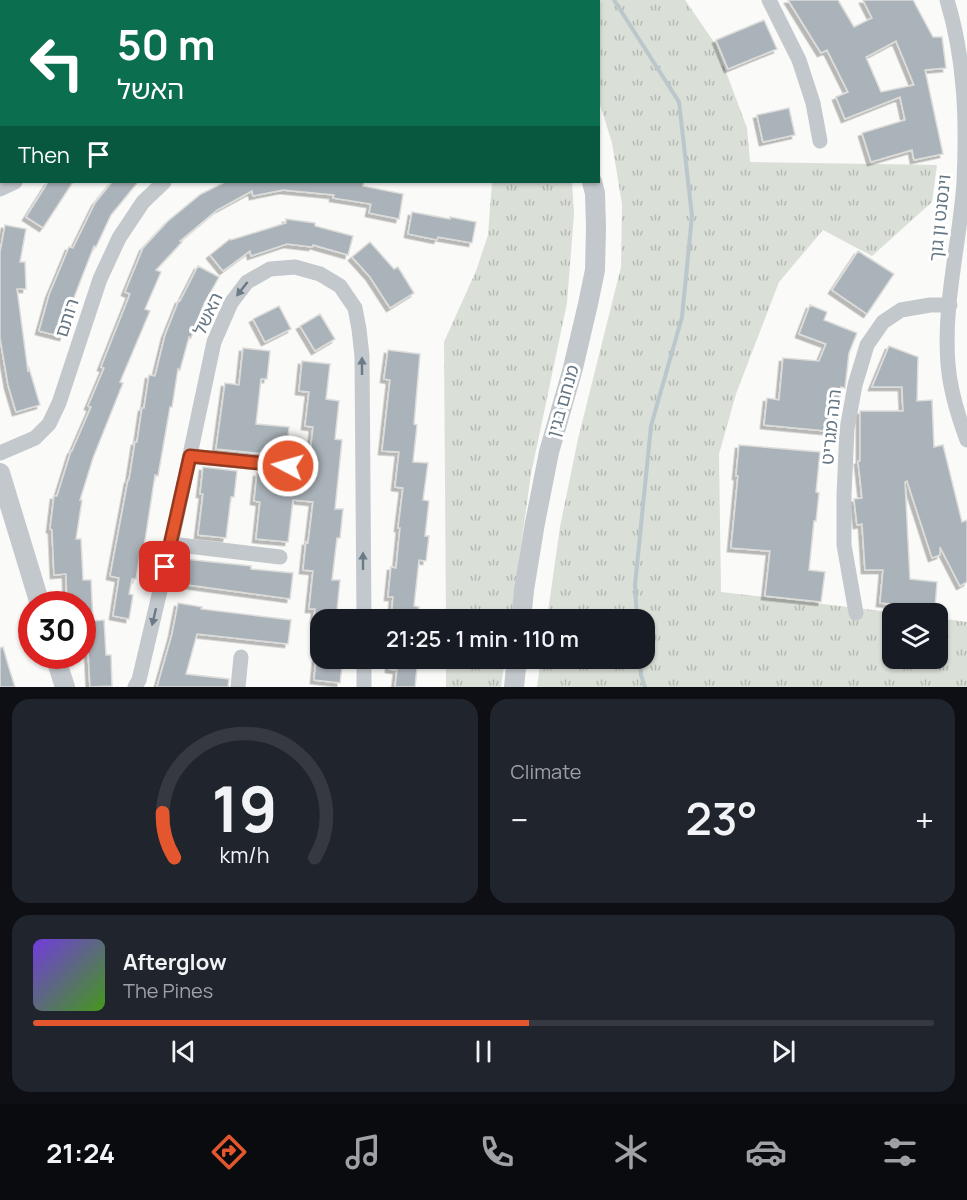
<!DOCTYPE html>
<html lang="en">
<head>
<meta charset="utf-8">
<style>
	:root { --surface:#171b24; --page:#20242c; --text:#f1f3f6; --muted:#9ea1a6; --line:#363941; --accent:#e4572e }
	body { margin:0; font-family:Manrope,"Noto Sans Hebrew",sans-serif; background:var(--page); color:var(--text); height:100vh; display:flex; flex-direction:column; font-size:22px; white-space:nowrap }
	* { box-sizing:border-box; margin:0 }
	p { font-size:20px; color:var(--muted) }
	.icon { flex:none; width:33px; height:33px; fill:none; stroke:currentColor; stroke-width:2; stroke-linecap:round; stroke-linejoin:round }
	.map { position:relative; height:687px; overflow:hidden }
	.panel { display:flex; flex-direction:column; gap:12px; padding:12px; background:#0d0f14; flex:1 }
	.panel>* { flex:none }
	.guide { position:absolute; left:0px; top:0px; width:600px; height:183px; box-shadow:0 2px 4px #0004; background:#0b6e4f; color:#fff; overflow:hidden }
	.fabs { position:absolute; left:882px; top:603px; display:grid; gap:12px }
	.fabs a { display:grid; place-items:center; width:66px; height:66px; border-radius:12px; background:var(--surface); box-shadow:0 2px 4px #0004; font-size:30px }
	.speed { position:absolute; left:18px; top:591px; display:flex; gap:12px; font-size:30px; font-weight:700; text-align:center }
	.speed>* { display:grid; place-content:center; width:78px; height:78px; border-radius:50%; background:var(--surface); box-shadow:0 2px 4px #0004; line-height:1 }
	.speed .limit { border:9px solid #d22; background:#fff; color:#111 }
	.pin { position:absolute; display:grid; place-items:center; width:51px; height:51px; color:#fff; margin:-26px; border-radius:12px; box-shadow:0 3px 9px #0006 }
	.me { position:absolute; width:66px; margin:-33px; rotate:276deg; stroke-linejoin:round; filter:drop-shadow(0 0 4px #0008) }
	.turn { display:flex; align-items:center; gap:21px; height:126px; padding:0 18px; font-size:27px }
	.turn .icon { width:78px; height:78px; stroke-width:2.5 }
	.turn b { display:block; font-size:42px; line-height:51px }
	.then { display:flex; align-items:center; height:57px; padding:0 18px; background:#0003; gap:12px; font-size:22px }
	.big { font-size:45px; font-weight:600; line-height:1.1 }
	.panel .widget { flex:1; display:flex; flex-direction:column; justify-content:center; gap:9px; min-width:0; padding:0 21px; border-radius:18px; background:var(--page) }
	.panel .dial { align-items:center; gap:0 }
	.dial svg { height:156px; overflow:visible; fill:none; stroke:var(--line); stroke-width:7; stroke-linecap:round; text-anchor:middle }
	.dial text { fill:var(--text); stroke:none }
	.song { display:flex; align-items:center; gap:18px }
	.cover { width:72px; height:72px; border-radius:9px; background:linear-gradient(135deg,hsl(260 70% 55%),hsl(100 70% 35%)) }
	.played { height:6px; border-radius:3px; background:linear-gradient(90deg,var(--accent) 55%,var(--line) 55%) }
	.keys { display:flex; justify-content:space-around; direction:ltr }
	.heat { display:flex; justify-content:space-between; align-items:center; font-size:33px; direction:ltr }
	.panel .tiles { flex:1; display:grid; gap:12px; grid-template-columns:1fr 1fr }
	.widget:last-child { grid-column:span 2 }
	.trip { position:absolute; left:310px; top:609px; width:345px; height:60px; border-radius:18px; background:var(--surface); box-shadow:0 2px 4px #0004; font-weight:600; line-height:60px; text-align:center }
	.dock { display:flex; height:96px; justify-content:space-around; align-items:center; background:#090b0e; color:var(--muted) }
	.dock .icon { width:42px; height:42px }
	.dock .selected { color:var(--accent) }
	.dock b { font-size:27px; color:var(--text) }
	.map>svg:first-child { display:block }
	.grass { fill:url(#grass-tufts) }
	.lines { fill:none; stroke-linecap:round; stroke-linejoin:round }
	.stream { stroke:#bbc7cb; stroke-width:4 }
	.building { fill:#aab3b9; stroke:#dcdcda; stroke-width:1.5; fill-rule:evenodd; filter:url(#shadow) }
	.minor { stroke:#c3c8cc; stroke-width:15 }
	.tertiary { stroke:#c3c8cc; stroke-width:20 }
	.oneway { fill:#6a7a87 }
	.route-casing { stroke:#94391e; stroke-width:15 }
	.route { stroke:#e4572e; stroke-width:10 }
	.labels { text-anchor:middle; stroke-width:6; stroke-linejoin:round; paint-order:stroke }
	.street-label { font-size:18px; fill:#657683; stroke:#fff }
</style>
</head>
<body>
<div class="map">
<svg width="967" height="687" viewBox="0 0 967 687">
	<defs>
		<pattern id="grass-tufts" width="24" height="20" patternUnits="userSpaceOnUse" patternTransform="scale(1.5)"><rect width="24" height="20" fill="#dadfd7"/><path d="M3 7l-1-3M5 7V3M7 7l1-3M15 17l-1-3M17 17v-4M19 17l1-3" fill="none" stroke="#b4b9b4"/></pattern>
		<filter id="shadow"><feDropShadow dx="-3.5" dy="3.5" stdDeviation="0" flood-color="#0004"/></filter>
	</defs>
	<rect width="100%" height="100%" fill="#fafaf8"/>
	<path class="grass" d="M375 0H473L474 1H375Z
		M529 0H685L716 45 747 128 750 162 937 165 932 202 872 256 823 230 779 282 736 394 719 454 721 592 898 613 892 614V658H938V618L967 622V687H537L541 659 645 658V620L547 619 560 527 578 439 621 267 622 204 612 143 599 101 598 2H530Z
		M492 182H572L574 214 567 303 531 474 511 619H446L444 342 476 271 488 235Z
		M446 659H505L501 687H446Z"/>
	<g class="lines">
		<path class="stream" d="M614 0 679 102 692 216 682 317 651 426 635 585 637 620
			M640 658 641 675 645 687"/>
	</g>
	<path class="building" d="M788 0H838L854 27 872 18 863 0H913L933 37H942L946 68 925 70 943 154 914 160 912 150 871 162 862 133 905 120 900 97 845 119 836 97 848 92 827 50 821 53ZM896 41 914 85 881 92 866 57Z
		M764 20 777 49 728 69 716 40Z
		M789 108 795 135 763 142 757 115Z
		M48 182H73L43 228 26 217Z
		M112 182H138L111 215 96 247 94 246 75 295 63 337 39 331 49 295 69 247 73 248 95 203Z
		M225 182H364L363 186 403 194 399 219 369 213 371 204 333 198 334 195 283 190 253 196 252 191 217 210 180 241 182 242 156 270 161 272 145 309 150 311 120 382 123 383 93 458 80 500H82L76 539H81L83 580H91L93 621 104 620 106 655H111L112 686 90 687 88 650H82V604H67L66 574 54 575 52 530 50 529 54 496H57L71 451H72L91 407 88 406 104 368 101 367 130 294 125 292 143 248 168 221 201 194Z
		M412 212 450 219V217L476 222 472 243 438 237 437 240 408 234Z
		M286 219 315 223V226L353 236 348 255 313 245 312 247 287 244 251 256 250 251 223 271 210 255 230 239 231 240 286 223Z
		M5 225 26 229 20 262H25L26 289H17L28 372 29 368 40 405 16 412 8 385 0 338V252Z
		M370 242 394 269 398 267 414 293 390 308 370 277 352 257Z
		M858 251 894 274 867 314 832 290Z
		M198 266 219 277 204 304 191 338 189 337 180 370 178 369 172 407H170L158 476 155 475 144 547H141L136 579H132L129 594 133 595 129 619 113 616 119 578 110 576 128 480H129L135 442H137L142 408H144L149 375 155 376 165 335 179 300 180 301Z
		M810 305 827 312 824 320 857 333 849 353 845 388 841 387 836 432 764 425 767 398 779 400 783 358 819 361 826 344 799 334Z
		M279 306 291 329 265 342 253 319Z
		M320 314 335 339 315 351 300 326Z
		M889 346 918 357 917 401 932 400 934 447 943 445 962 522 967 520V582L960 586 940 547V555L932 558 907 481 905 482 910 579 937 582 935 608 880 603 883 570H865L862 524 857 525 854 499 862 498 858 461H860V411H903L902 387H872Z
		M243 348 270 351 267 379H261L256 424 289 427 286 456 216 449 225 383 239 385Z
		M388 350 420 354 414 424 417 425 413 462 428 463 423 500 429 501 425 536H429L426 561 419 560 414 606 419 607 417 620H391L393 597H388L391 567 396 568 400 528H398L403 488 395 487 399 452 382 451 390 380 384 379Z
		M302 361 330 364 326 399 339 401 335 439 342 440 335 509H343L340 538H337L332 580H340L336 620H314L315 609H309L313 571 303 570 306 542 308 543 313 502 293 500 288 542 256 539 260 502 254 501 257 473 287 476 292 475 296 471 308 472 313 427 305 426 309 392 299 391Z
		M739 445 820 452 816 492 819 493 816 521H814L809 570 825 572 821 602 765 596 770 551 731 548 738 476H736Z
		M203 467 237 471 234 497H231L226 538 198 535 203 494H200Z
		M184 559 251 566V569L293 573 290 599 181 584Z
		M178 603 202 607 201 609 291 620 288 644 197 634 186 674 229 679 228 687H157L172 634Z
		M3 647 9 668 15 687H0V648Z
		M316 658H343L340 683 314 680Z
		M390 658H418L415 687H395L397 670 389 669Z"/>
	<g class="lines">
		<path class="minor" d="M355 0 363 2
			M769 0 799 60 813 103 820 141
			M947 0C965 59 967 121 964 182 960 242 943 303 948 364 950 390 958 416 967 440
			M164 2 169 0
			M0 189 15 182
			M0 453 35 438 49 424 59 403 100 279 119 238 143 202 164 182
			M190 456 288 466
			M171 544 280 557
			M856 613 844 545V495L847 429 855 385 867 345 883 322 901 310 930 305H950
			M364 658V687
			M135 687 139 680 171 544 214 342 231 303 247 282 270 269 295 267 320 274 340 286 355 308 359 329 362 356 364 620
			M238 687 241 657"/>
		<path class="tertiary" d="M491 0 492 2
			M0 473 40 604
			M521 620 524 590 535 523 549 452 573 368 588 304 595 270 596 227 595 193 592 182
			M55 656 65 687
			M514 687 517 658"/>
	</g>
	<defs><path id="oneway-solid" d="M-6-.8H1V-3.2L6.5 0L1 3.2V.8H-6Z" transform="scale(1.5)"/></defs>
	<g class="oneway">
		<use href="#oneway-solid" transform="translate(242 289) rotate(128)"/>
		<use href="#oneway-solid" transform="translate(362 366) rotate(-90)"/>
		<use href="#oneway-solid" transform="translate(363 561) rotate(-90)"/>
		<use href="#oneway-solid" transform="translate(154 617) rotate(103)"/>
	</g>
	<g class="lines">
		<defs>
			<path id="route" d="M165 567 190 456 288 466"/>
		</defs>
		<use href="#route" class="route-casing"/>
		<use href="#route" class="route"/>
	</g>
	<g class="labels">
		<g class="street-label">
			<text transform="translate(940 218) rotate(-84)" y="6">וינסנט ון גוך</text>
			<text transform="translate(208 314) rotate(-65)" y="6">האשל</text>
			<text transform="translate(67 318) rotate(-72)" y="6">רותם</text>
			<text transform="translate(563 401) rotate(-74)" y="6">מנחם בגין</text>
			<text transform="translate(831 427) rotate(-84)" y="6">רנה מגריט</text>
		</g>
	</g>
</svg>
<div class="fabs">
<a><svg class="icon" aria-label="layers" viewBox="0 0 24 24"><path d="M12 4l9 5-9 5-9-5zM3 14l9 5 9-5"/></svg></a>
</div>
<div class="speed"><div class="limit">30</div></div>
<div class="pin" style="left:165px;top:567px;background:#d93025"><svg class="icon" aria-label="arrive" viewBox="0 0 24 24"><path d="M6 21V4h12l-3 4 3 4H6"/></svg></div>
<svg class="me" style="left:288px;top:466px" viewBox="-20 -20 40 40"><circle r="17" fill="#e4572e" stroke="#fff" stroke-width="3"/><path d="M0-11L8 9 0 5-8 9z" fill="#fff"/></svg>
<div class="trip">21:25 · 1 min · 110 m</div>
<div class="guide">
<div class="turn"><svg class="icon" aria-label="left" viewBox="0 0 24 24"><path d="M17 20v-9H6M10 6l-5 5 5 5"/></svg><div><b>50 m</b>האשל</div></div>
<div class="then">Then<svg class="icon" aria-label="arrive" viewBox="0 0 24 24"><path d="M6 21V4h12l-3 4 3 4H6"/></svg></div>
</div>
</div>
<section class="panel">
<div class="tiles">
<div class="widget dial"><svg viewBox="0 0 100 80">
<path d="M14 69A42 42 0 1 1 86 69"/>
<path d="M14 69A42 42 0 0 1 8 46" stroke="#e4572e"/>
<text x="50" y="56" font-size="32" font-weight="700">19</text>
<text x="50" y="72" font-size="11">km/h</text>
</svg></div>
<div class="widget"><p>Climate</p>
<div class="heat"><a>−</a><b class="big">23°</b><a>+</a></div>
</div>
<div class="widget">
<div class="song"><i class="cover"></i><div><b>Afterglow</b><p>The Pines</p></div></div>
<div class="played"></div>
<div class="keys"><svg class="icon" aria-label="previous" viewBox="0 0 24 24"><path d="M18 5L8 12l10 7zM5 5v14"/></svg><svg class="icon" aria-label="pause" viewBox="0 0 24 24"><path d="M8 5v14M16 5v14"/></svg><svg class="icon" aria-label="next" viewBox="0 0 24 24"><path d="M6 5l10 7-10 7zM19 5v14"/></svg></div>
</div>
</div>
</section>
<nav class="dock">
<b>21:24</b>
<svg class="icon selected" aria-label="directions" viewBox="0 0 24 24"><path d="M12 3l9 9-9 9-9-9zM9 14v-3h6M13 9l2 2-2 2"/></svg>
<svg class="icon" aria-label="music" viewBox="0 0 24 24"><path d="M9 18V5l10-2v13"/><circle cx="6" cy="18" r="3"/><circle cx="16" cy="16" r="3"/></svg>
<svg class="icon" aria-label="phone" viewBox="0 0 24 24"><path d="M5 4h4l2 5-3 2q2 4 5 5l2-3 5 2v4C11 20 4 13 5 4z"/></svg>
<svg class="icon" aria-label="climate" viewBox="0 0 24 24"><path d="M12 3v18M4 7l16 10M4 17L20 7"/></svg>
<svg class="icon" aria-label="car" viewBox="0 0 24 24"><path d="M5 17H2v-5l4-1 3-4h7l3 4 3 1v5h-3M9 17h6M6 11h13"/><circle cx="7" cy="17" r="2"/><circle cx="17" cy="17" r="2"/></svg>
<svg class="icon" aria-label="filters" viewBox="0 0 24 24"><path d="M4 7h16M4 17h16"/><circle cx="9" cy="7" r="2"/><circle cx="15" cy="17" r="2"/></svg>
</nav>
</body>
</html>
